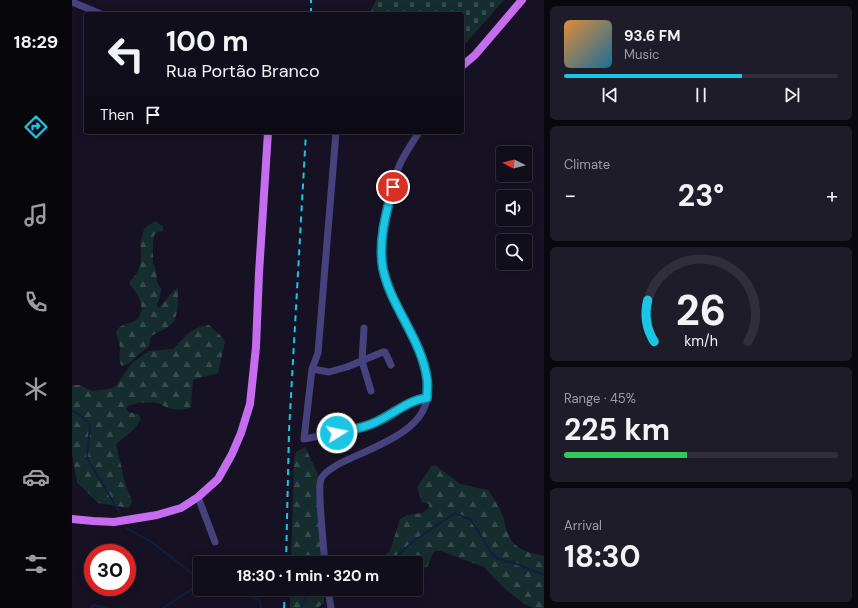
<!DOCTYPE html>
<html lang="en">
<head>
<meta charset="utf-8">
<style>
	:root { --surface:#100e1b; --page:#1e1c28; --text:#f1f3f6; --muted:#9c9ca3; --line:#302e3a; --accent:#1bc6e5 }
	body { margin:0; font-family:"DM Sans",sans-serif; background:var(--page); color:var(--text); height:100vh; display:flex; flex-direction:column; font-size:15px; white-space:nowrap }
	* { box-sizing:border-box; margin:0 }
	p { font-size:13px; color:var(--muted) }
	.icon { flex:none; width:22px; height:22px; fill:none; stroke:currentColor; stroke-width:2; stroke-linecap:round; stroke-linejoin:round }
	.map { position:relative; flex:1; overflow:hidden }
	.drawer { display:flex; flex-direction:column; gap:6px; padding:6px; background:#09080f; width:314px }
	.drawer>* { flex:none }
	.banner { position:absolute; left:12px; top:12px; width:380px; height:122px; border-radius:4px; box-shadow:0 2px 10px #0003,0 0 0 1px var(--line); background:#100e1b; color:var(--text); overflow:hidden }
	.needle { width:26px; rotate:276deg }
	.fabs { position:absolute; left:424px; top:146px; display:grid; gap:8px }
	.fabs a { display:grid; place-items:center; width:36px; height:36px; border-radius:4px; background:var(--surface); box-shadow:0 2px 10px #0003,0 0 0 1px var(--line); font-size:20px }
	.speed { position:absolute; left:12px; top:544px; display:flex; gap:8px; font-size:20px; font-weight:700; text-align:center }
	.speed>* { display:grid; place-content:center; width:52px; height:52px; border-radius:50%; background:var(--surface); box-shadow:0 2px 10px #0003,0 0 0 1px var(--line); line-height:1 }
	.speed .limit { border:6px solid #d22; background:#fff; color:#111 }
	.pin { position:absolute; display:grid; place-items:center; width:34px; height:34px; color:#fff; margin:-17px; border:2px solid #fff; border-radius:50%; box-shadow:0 1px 4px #0007 }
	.me { position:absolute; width:44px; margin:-22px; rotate:80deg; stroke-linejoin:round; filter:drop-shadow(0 0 3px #0008) }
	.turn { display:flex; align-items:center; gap:14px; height:84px; padding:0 16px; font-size:18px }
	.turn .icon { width:52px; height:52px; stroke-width:2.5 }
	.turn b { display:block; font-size:28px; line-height:34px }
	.then { display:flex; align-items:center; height:38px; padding:0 16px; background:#0003; gap:8px; font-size:15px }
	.big { font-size:30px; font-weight:700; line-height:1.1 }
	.drawer .widget { flex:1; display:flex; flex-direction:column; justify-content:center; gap:6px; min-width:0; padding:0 14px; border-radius:6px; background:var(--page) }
	.drawer .dial { align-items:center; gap:0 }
	.dial svg { height:104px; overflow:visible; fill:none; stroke:var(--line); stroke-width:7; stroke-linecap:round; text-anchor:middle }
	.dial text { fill:var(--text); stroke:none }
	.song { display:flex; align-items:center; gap:12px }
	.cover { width:48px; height:48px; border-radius:6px; background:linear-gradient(135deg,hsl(30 70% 55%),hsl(200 70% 35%)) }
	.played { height:4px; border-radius:2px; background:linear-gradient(90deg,var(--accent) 65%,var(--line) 65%) }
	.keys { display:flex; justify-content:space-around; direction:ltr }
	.heat { display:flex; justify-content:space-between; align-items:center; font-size:22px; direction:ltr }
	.charge { height:6px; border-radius:3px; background:linear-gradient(90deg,#34c759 45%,var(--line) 0) }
	.trip { position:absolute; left:121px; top:556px; width:230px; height:40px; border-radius:4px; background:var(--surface); box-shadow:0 2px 10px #0003,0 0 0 1px var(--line); font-weight:700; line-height:40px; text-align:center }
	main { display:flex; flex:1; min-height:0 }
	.dock { display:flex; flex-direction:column; width:72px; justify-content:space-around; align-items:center; background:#06060b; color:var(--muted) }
	.dock .icon { width:28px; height:28px }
	.dock .selected { color:var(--accent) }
	.dock b { font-size:18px; color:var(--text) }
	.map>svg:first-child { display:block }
	.forest { fill:url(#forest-firs) }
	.cemetery { fill:url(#cemetery-stones) }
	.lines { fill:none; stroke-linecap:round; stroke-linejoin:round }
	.stream { stroke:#101f3f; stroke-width:2 }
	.minor { stroke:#47427e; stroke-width:7 }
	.major { stroke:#c56dee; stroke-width:8 }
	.rail { stroke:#1bc6e5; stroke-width:2; stroke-dasharray:6 5; stroke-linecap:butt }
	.route-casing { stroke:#128195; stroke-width:10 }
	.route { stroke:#1bc6e5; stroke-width:7 }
</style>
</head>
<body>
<main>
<nav class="dock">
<b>18:29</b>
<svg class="icon selected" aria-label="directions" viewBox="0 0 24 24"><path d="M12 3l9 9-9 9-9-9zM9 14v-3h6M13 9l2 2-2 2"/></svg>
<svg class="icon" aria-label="music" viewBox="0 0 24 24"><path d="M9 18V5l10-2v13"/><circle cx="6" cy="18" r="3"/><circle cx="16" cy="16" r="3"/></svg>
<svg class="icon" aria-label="phone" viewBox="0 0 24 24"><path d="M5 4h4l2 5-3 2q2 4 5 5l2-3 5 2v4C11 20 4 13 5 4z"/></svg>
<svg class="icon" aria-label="climate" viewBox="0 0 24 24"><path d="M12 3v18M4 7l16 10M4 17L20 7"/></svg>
<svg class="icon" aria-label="car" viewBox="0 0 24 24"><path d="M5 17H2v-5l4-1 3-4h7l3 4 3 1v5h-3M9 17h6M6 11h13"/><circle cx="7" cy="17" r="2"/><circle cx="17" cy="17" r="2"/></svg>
<svg class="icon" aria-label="filters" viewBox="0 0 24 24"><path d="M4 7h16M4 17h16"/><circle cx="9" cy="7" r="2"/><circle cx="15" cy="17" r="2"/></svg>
</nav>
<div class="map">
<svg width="472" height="608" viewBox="0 0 472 608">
	<defs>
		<pattern id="forest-firs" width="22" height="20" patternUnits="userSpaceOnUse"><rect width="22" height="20" fill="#152d2e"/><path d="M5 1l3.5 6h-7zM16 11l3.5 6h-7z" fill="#374b4d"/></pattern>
		<pattern id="cemetery-stones" width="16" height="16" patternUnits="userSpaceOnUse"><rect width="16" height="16" fill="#152d2e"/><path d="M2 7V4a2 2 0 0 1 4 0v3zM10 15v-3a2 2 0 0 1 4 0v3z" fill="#374b4d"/></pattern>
	</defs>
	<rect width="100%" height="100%" fill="#161224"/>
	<path class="forest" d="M84 221 91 227V231L85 232 82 235 81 242V263L84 271 85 282 89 289 88 297 85 305 87 308 102 290 106 288C106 297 106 314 102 321 98 328 86 332 79 336L77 346 56 364 50 366C46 361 48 354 48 348 48 342 43 335 45 330 48 324 59 324 64 320 76 310 66 294 58 285V281C78 262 63 249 72 230 74 226 80 223 84 221Z
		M137 325 149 336 153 342 146 373 121 380 119 407C112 411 101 410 94 407 91 406 88 403 85 403 77 402 59 402 54 408L56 412 66 414 69 418C65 429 53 437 44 444L52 479 60 502 57 508 26 503 5 482 0 454V385H8L20 391 37 389 43 387 60 363 77 351 101 349 119 331 130 326Z
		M233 447 246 474V508L250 563H219L222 461 224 452Z
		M363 465 388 484 405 488 416 490C420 494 431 514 432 520 435 533 438 544 451 550 457 553 465 554 472 556V608H462L452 604 432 588 412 567 369 551H363L360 555 355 567 344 572V563H305L318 551 328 519 335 515 350 513 357 508V504L350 502 345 487 359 467Z
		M218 589H252V603L245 608H218Z
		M275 589H321L312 592 307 590 274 597 270 596 269 592Z"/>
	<path class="cemetery" d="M304 0H432L394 43 390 44V14H297Z"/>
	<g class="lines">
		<path class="stream" d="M0 411 5 413 18 424 15 458 48 513
			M54 528 81 543 128 580
			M317 563 342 541 383 513 399 520 419 552 426 559 442 563 472 575
			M167 589 188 601 189 608
			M18 608 23 605 33 608
			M91 608 128 584
			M230 608V604L236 593C251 597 265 597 279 589"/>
		<path class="minor" d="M0 2 29 14
			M264 132 246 353 240 369 232 439C255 434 280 432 302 423 322 415 334 400 355 398
			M292 328 290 361 299 391
			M240 369 257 372 275 367 311 352H313L319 365
			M126 497 143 542
			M253 563C251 542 249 521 248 500 248 493 247 485 249 479 251 473 260 468 265 465 292 450 352 434 355 397 358 371 345 347 334 325 326 307 316 289 311 269 305 242 318 182 331 158 336 149 342 140 347 132
			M256 589 259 608"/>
		<path class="major" d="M390 66 403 55 450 0
			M0 519 21 521 42 522 85 515 109 508 126 497 146 479 160 454 169 433 178 404 184 347 187 273 196 132"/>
		<path class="rail" d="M239 14V0
			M214 563 217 431 234 132
			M212 608 213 589"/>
	</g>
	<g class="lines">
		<defs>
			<path id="route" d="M265 433C278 430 292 428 304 422 322 414 336 400 355 398 355 392 356 385 355 379 350 340 319 307 311 269 306 242 314 213 321 187"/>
		</defs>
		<use href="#route" class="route-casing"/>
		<use href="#route" class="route"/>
	</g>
</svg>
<div class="fabs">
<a><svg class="needle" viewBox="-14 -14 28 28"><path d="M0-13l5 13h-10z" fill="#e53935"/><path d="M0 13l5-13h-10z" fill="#9c9ca3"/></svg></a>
<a><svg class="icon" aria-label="sound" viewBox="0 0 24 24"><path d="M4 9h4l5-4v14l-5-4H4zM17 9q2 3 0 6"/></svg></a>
<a><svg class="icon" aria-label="search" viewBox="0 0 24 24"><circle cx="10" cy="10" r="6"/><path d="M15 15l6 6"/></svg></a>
</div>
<div class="speed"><div class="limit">30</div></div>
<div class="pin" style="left:321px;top:187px;background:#d93025"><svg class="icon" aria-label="arrive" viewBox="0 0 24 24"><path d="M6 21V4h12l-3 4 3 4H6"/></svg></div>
<svg class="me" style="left:265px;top:433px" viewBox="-20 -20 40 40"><circle r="17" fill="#1bc6e5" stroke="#fff" stroke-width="3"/><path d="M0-11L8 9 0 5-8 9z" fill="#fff"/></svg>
<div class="trip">18:30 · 1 min · 320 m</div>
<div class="banner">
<div class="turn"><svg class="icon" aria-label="left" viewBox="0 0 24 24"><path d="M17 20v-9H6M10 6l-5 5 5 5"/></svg><div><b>100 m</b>Rua Portão Branco</div></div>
<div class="then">Then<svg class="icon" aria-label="arrive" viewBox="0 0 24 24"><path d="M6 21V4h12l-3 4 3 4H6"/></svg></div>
</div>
</div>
<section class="drawer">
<div class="widget">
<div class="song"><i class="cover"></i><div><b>93.6 FM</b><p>Music</p></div></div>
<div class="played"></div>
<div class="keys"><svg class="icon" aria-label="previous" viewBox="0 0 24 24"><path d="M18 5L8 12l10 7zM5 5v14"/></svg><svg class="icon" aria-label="pause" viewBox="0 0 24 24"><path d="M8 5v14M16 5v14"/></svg><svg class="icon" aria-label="next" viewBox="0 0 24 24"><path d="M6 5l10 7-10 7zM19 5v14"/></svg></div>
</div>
<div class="widget"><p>Climate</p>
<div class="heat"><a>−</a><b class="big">23°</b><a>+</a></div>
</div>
<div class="widget dial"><svg viewBox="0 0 100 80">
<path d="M14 69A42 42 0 1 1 86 69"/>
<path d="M14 69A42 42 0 0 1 9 37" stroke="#1bc6e5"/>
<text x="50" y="56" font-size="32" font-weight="700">26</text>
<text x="50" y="72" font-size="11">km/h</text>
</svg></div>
<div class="widget"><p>Range · 45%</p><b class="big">225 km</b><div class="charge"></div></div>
<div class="widget"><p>Arrival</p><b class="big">18:30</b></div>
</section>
</main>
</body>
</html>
